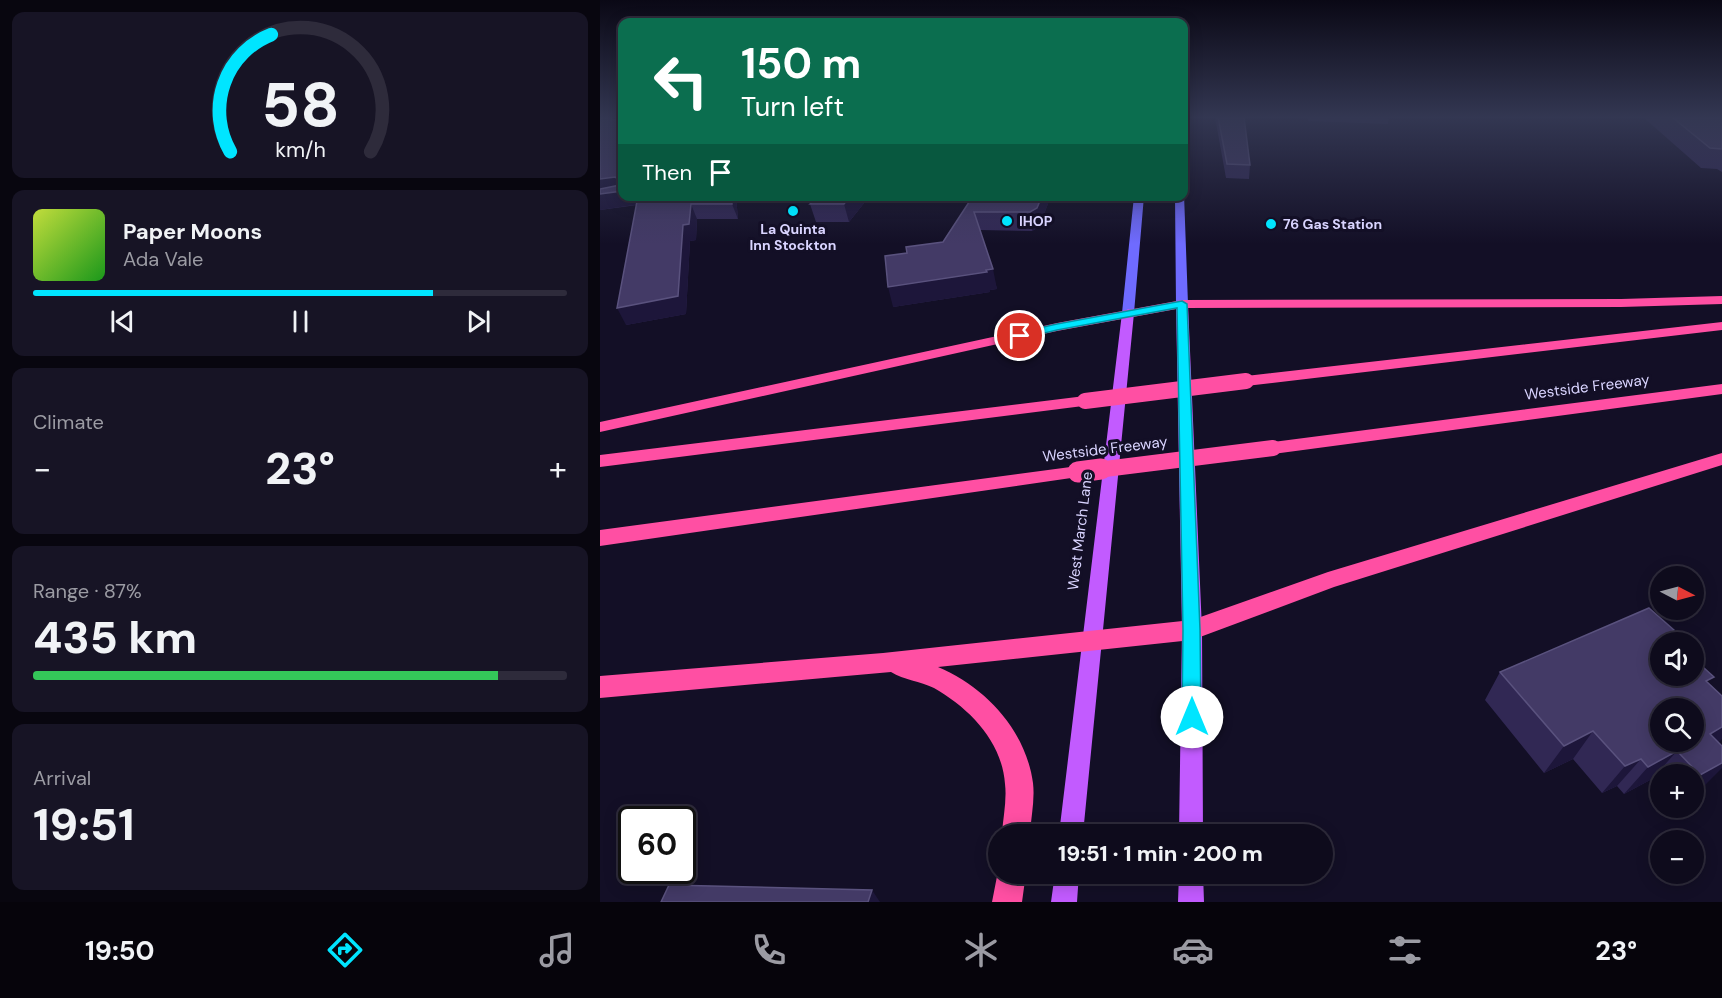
<!DOCTYPE html>
<html lang="en">
<head>
<meta charset="utf-8">
<style>
	:root { --surface:#0e0b1c; --page:#171425; --text:#f1f3f6; --muted:#9b9ba3; --line:#2e2b3b; --accent:#00e5ff }
	body { margin:0; font-family:"DM Sans",sans-serif; background:var(--page); color:var(--text); height:100vh; display:flex; flex-direction:column; font-size:22px; white-space:nowrap }
	* { box-sizing:border-box; margin:0 }
	p { font-size:20px; color:var(--muted) }
	.icon { flex:none; width:33px; height:33px; fill:none; stroke:currentColor; stroke-width:2; stroke-linecap:round; stroke-linejoin:round }
	.map { position:relative; flex:1; overflow:hidden }
	.panel { display:flex; flex-direction:column; gap:12px; padding:12px; background:#08060f; width:600px }
	.panel>* { flex:none }
	.guide { position:absolute; left:18px; top:18px; width:570px; height:183px; border-radius:12px; box-shadow:0 3px 15px #0003,0 0 0 2px var(--line); background:#0b6e4f; color:#fff; overflow:hidden }
	.needle { width:39px; rotate:96deg }
	.tools { position:absolute; left:1050px; top:566px; display:grid; gap:12px }
	.tools a { display:grid; place-items:center; width:54px; height:54px; border-radius:50%; background:var(--surface); box-shadow:0 3px 15px #0003,0 0 0 2px var(--line); font-size:30px }
	.speed { position:absolute; left:18px; top:806px; display:flex; gap:12px; font-size:30px; font-weight:700; text-align:center }
	.speed>* { display:grid; place-content:center; width:78px; height:78px; border-radius:50%; background:var(--surface); box-shadow:0 3px 15px #0003,0 0 0 2px var(--line); line-height:1 }
	.speed .limit { border:3px solid #111; border-radius:9px; background:#fff; color:#111 }
	.pin { position:absolute; display:grid; place-items:center; width:51px; height:51px; color:#fff; margin:-26px; border:3px solid #fff; border-radius:50%; box-shadow:0 2px 6px #0007 }
	.me { position:absolute; width:66px; margin:-33px; rotate:0deg; stroke-linejoin:round; filter:drop-shadow(0 0 4px #0008) }
	.turn { display:flex; align-items:center; gap:21px; height:126px; padding:0 24px; font-size:27px }
	.turn .icon { width:78px; height:78px; stroke-width:2.5 }
	.turn b { display:block; font-size:42px; line-height:51px }
	.then { display:flex; align-items:center; height:57px; padding:0 24px; background:#0003; gap:12px; font-size:22px }
	.big { font-size:45px; font-weight:800; line-height:1.1 }
	.panel .card { flex:1; display:flex; flex-direction:column; justify-content:center; gap:9px; min-width:0; padding:0 21px; border-radius:12px; background:var(--page) }
	.panel .dial { align-items:center; gap:0 }
	.dial svg { height:156px; overflow:visible; fill:none; stroke:var(--line); stroke-width:7; stroke-linecap:round; text-anchor:middle }
	.dial text { fill:var(--text); stroke:none }
	.song { display:flex; align-items:center; gap:18px }
	.cover { width:72px; height:72px; border-radius:9px; background:linear-gradient(135deg,hsl(70 70% 55%),hsl(120 70% 35%)) }
	.played { height:6px; border-radius:3px; background:linear-gradient(90deg,var(--accent) 75%,var(--line) 75%) }
	.keys { display:flex; justify-content:space-around; direction:ltr }
	.heat { display:flex; justify-content:space-between; align-items:center; font-size:33px; direction:ltr }
	.charge { height:9px; border-radius:4px; background:linear-gradient(90deg,#34c759 87%,var(--line) 0) }
	.trip { position:absolute; left:388px; top:824px; width:345px; height:60px; border-radius:30px; background:var(--surface); box-shadow:0 3px 15px #0003,0 0 0 2px var(--line); font-weight:800; line-height:60px; text-align:center }
	.tab-bar { display:flex; height:96px; justify-content:space-around; align-items:center; background:#06040b; color:var(--muted) }
	.tab-bar .icon { width:42px; height:42px }
	.tab-bar .on { color:var(--accent) }
	.tab-bar b { font-size:27px; color:var(--text) }
	main { display:flex; flex:1; min-height:0 }
	.map>svg:first-child { display:block }
	.lines { fill:none; stroke-linecap:round; stroke-linejoin:round }
	.secondary { fill:#6f6bff; fill-rule:evenodd }
	.primary { fill:#c25bff; fill-rule:evenodd }
	.highway { fill:#ff4fa3; fill-rule:evenodd }
	.highway-bridge-far1 { stroke:#ff4fa3; stroke-width:16 }
	.highway-bridge { stroke:#ff4fa3; stroke-width:21 }
	.wall { fill:#312854 }
	.shaded-wall { fill:#1d163a }
	.building { fill:#433a66; stroke:#5a527e; stroke-width:1.5; fill-rule:evenodd }
	.route { fill:#00e5ff; stroke:#0095a6; stroke-width:1.5 }
	.poi-dot { fill:#00e5ff; stroke:#130f26; stroke-width:2 }
	.labels { text-anchor:middle; stroke-width:6; stroke-linejoin:round; paint-order:stroke }
	.far-poi-label { font-size:14px; font-weight:bold; fill:#d9d4ff; stroke:#130f26; text-anchor:start }
	.street-label { font-size:15px; fill:#d9d4ff; stroke:#130f26 }
</style>
</head>
<body>
<main>
<section class="panel">
<div class="card dial"><svg viewBox="0 0 100 80">
<path d="M14 69A42 42 0 1 1 86 69"/>
<path d="M14 69A42 42 0 0 1 35 9" stroke="#00e5ff"/>
<text x="50" y="56" font-size="32" font-weight="700">58</text>
<text x="50" y="72" font-size="11">km/h</text>
</svg></div>
<div class="card">
<div class="song"><i class="cover"></i><div><b>Paper Moons</b><p>Ada Vale</p></div></div>
<div class="played"></div>
<div class="keys"><svg class="icon" aria-label="previous" viewBox="0 0 24 24"><path d="M18 5L8 12l10 7zM5 5v14"/></svg><svg class="icon" aria-label="pause" viewBox="0 0 24 24"><path d="M8 5v14M16 5v14"/></svg><svg class="icon" aria-label="next" viewBox="0 0 24 24"><path d="M6 5l10 7-10 7zM19 5v14"/></svg></div>
</div>
<div class="card"><p>Climate</p>
<div class="heat"><a>−</a><b class="big">23°</b><a>+</a></div>
</div>
<div class="card"><p>Range · 87%</p><b class="big">435 km</b><div class="charge"></div></div>
<div class="card"><p>Arrival</p><b class="big">19:51</b></div>
</section>
<div class="map">
<svg width="1122" height="902" viewBox="0 0 1122 902">
	<rect width="100%" height="100%" fill="#130f26"/>
	<g class="lines">
		<path class="secondary" d="M584 194 588 304 582 307 576 304 575 196H584Z
			M534 196H544L534 313 528 317 522 313Z"/>
		<path class="primary" d="M582 301 588 304 602 630 603 834H579L582 630 576 304Z
			M528 309 534 313 483 834H459L522 313Z
			M455 873H479L477 902H451Z
			M579 873H603L604 902H578Z"/>
		<path class="highway" d="M1122 296V304L1021 307 582 308 457 331 0 432V422L457 323 582 300 1021 299Z
			M1122 322V330L646 386 638 381 646 376Z
			M1122 384V394L673 454 667 452 664 448 667 444 673 442Z
			M485 396 491 397 493 401 491 405 0 467V455Z
			M1122 453V465L734 587 592 640 338 667C386 687 426 731 433 783 435 800 431 817 430 834H402C403 818 407 800 405 784 402 741 369 708 334 688 320 681 304 680 291 672L0 698V676L283 653 592 620 728 572Z
			M478 466 485 468 487 472 485 476 0 546V530Z
			M399 866V873H426L422 902H392Z"/>
		<path class="highway-bridge-far1" d="M485 401 646 381
			M489 471 673 448"/>
		<path class="highway-bridge" d="M478 472 501 469"/>
	</g>
	<path class="wall" d="M0 117H22V196H136L138 219H97L96 240 90 241 86 314 26 325 37 205 0 210Z
		M615 117H644L650 165 649 179 626 178Z
		M708 117H789L788 124 708 121Z
		M1043 117H1122V172L1117 169 1101 168Z
		M218 196H263L265 202 249 222H216L210 204Z
		M373 196H451L439 227 432 231 380 230 397 289 390 290V292L293 307 307 253 343 242Z
		M1074 630 1069 636 1109 684 1118 742 1106 784 1094 790V774H1060V788L1052 779 1024 794 1017 786 1002 793 973 759 944 773 885 700 900 672Z"/>
	<path class="shaded-wall" d="M0 117H22L20 121 0 126Z
		M15 177 21 191H22V196H44L47 203 0 210V179Z
		M131 196H136L138 219 132 204Z
		M250 196H263L265 202 249 222 244 204Z
		M442 196H451L439 227 432 231 430 212Z
		M91 204 97 219 96 240 90 241 86 314 26 325 17 308 83 225Z
		M393 269 397 289 390 290V292L293 307 288 287Z
		M1122 727V739L1117 744 1110 734Z
		M993 731 973 759 944 773 964 746Z
		M1077 751 1052 779 1024 794 1048 767Z
		M1041 759 1017 786 1002 793 1025 766Z
		M1122 763V768L1106 784 1094 790V781L1100 775Z
		M272 890 280 902H268Z"/>
	<path class="building" d="M12 117 11 120 22 119V191L0 194V189L20 185 22 182 15 177 0 179V118Z
		M618 117H644L650 165 627 164Z
		M1072 117H1122V149L1110 148Z
		M38 196H131L132 204H91L89 224 83 225 78 296 17 308Z
		M218 196H250L244 204H210Z
		M373 196H442L437 208 430 212H374L393 269 386 270 387 272 288 287 285 256 307 253 306 247 343 242Z
		M1049 608 1074 630 1066 634 1075 642H1060V675H1094V659L1114 677 1106 681 1122 696V727L1110 734 1122 746V763L1100 775 1077 751 1048 767 1041 759 1025 766 993 731 964 746 900 672ZM1060 708H1094V741H1060Z
		M69 885 272 890 268 902H61Z"/>
	<linearGradient id="sky" x2="0" y2="1"><stop stop-color="#0a0815"/><stop offset="0.48" stop-color="#333752"/><stop offset="1" stop-color="#333752" stop-opacity="0"/></linearGradient>
	<rect width="1122" height="244" fill="url(#sky)"/>
	<path class="route" d="M582 301 587 304 600 630 601 717 598 723 592 726 585 723 582 717 583 630 577 308 457 330 420 339 415 336 416 333 457 324Z"/>
	<g class="poi-dot">
		<circle cx="193" cy="211" r="6"/>
		<circle cx="407" cy="221" r="6"/>
		<circle cx="671" cy="224" r="6"/>
	</g>
	<g class="labels">
		<g class="far-poi-label">
			<text x="419" y="226">IHOP</text>
			<text x="683" y="229">76 Gas Station</text>
			<text x="193" y="234" text-anchor="middle">La Quinta<tspan x="193" dy="16">Inn Stockton</tspan></text>
		</g>
		<g class="street-label">
			<text transform="translate(987 387) rotate(-7)" y="5">Westside Freeway</text>
			<text transform="translate(505 449) rotate(-7)" y="5">Westside Freeway</text>
			<text transform="translate(480 531) rotate(-83)" y="5">West March Lane</text>
		</g>
	</g>
</svg>
<div class="tools">
<a><svg class="needle" viewBox="-14 -14 28 28"><path d="M0-13l5 13h-10z" fill="#e53935"/><path d="M0 13l5-13h-10z" fill="#9b9ba3"/></svg></a>
<a><svg class="icon" aria-label="sound" viewBox="0 0 24 24"><path d="M4 9h4l5-4v14l-5-4H4zM17 9q2 3 0 6"/></svg></a>
<a><svg class="icon" aria-label="search" viewBox="0 0 24 24"><circle cx="10" cy="10" r="6"/><path d="M15 15l6 6"/></svg></a>
<a>+</a>
<a>−</a>
</div>
<div class="speed"><div class="limit">60</div></div>
<div class="pin" style="left:420px;top:336px;background:#d93025"><svg class="icon" aria-label="arrive" viewBox="0 0 24 24"><path d="M6 21V4h12l-3 4 3 4H6"/></svg></div>
<svg class="me" style="left:592px;top:717px" viewBox="-20 -20 40 40"><circle r="19" fill="#fff"/><path d="M0-13L10 11 0 6-10 11z" fill="#00e5ff"/></svg>
<div class="trip">19:51 · 1 min · 200 m</div>
<div class="guide">
<div class="turn"><svg class="icon" aria-label="left" viewBox="0 0 24 24"><path d="M17 20v-9H6M10 6l-5 5 5 5"/></svg><div><b>150 m</b>Turn left</div></div>
<div class="then">Then<svg class="icon" aria-label="arrive" viewBox="0 0 24 24"><path d="M6 21V4h12l-3 4 3 4H6"/></svg></div>
</div>
</div>
</main>
<nav class="tab-bar">
<b>19:50</b>
<svg class="icon on" aria-label="directions" viewBox="0 0 24 24"><path d="M12 3l9 9-9 9-9-9zM9 14v-3h6M13 9l2 2-2 2"/></svg>
<svg class="icon" aria-label="music" viewBox="0 0 24 24"><path d="M9 18V5l10-2v13"/><circle cx="6" cy="18" r="3"/><circle cx="16" cy="16" r="3"/></svg>
<svg class="icon" aria-label="phone" viewBox="0 0 24 24"><path d="M5 4h4l2 5-3 2q2 4 5 5l2-3 5 2v4C11 20 4 13 5 4z"/></svg>
<svg class="icon" aria-label="climate" viewBox="0 0 24 24"><path d="M12 3v18M4 7l16 10M4 17L20 7"/></svg>
<svg class="icon" aria-label="car" viewBox="0 0 24 24"><path d="M5 17H2v-5l4-1 3-4h7l3 4 3 1v5h-3M9 17h6M6 11h13"/><circle cx="7" cy="17" r="2"/><circle cx="17" cy="17" r="2"/></svg>
<svg class="icon" aria-label="filters" viewBox="0 0 24 24"><path d="M4 7h16M4 17h16"/><circle cx="9" cy="7" r="2"/><circle cx="15" cy="17" r="2"/></svg>
<b>23°</b>
</nav>
</body>
</html>
